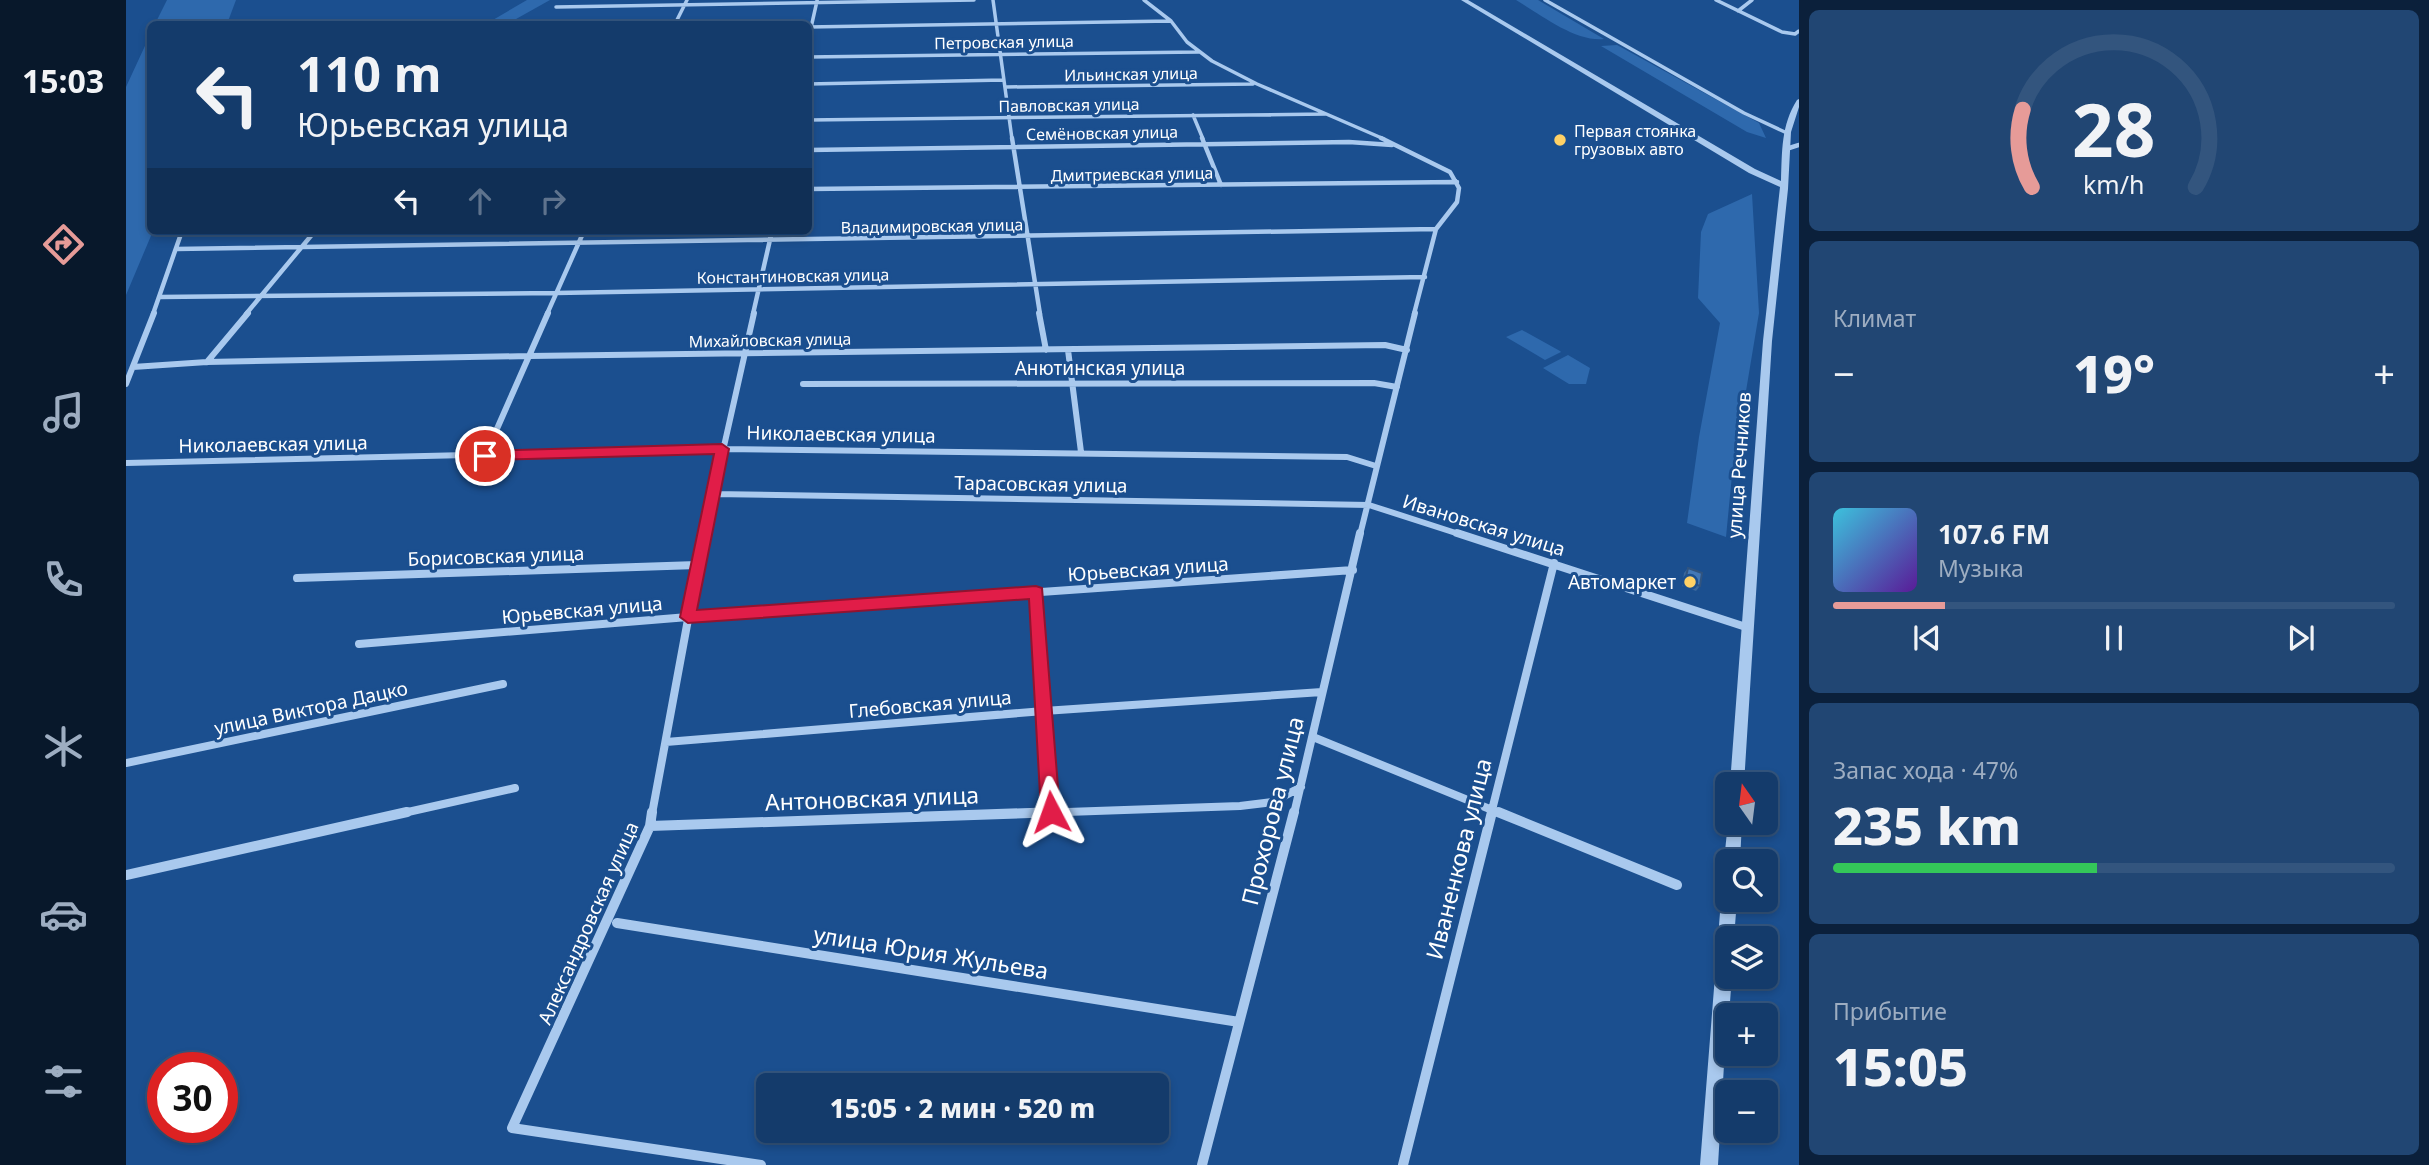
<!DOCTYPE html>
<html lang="ru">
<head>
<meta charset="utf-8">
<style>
	:root { --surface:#143b6b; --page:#214673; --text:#f1f3f6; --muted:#9dadc1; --line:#33557e; --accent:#e69b98 }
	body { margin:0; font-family:"Noto Sans",sans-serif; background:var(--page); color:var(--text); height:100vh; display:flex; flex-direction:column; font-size:26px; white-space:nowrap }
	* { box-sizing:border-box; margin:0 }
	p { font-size:23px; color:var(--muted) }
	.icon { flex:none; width:38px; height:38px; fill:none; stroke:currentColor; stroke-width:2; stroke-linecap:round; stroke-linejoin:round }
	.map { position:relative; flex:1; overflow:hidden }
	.details { display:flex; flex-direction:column; gap:10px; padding:10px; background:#0b203b; width:630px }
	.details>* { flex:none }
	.guide { position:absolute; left:21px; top:21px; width:665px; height:214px; border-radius:10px; box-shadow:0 4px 10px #0003,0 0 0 2px var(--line); background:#143b6b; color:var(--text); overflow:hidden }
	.needle { width:46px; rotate:346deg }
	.buttons { position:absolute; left:1589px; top:772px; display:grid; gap:14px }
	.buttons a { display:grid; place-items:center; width:63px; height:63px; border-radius:10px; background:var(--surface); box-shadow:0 4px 10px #0003,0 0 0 2px var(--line); font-size:35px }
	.speed { position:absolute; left:21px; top:1052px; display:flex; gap:14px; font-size:35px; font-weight:700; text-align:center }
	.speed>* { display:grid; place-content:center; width:91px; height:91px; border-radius:50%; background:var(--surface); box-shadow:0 4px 10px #0003,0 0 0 2px var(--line); line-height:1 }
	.speed .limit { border:10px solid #d22; background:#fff; color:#111 }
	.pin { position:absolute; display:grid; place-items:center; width:60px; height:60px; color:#fff; margin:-30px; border:4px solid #fff; border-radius:50%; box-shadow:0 2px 7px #0007 }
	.me { position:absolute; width:77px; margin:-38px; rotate:356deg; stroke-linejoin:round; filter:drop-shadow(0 0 5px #0008) }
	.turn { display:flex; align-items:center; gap:24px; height:147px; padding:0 35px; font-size:32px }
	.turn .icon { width:91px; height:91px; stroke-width:2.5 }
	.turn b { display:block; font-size:49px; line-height:60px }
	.lanes { display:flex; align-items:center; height:66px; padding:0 35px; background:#0003; justify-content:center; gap:35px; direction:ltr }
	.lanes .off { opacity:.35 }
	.big { font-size:52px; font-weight:800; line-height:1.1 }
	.details .card { flex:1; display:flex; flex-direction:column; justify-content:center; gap:10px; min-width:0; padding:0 24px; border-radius:10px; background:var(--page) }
	.details .dial { align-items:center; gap:0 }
	.dial svg { height:182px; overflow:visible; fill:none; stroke:var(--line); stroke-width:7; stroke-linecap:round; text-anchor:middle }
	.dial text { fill:var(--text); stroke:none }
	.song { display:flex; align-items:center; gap:21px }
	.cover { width:84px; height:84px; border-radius:10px; background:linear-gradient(135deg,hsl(190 70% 55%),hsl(270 70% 35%)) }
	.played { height:7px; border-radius:4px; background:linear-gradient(90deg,var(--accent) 20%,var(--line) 20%) }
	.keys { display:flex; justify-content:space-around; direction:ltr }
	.heat { display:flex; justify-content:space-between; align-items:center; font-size:38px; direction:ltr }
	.charge { height:10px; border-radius:5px; background:linear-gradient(90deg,#34c759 47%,var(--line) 0) }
	.trip { position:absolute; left:630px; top:1073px; width:413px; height:70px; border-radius:10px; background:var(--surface); box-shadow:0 4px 10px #0003,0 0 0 2px var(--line); font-weight:800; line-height:70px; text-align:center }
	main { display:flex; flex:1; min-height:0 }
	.tab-bar { display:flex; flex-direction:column; width:126px; justify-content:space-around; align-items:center; background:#08182b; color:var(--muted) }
	.tab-bar .icon { width:49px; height:49px }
	.tab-bar .current { color:var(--accent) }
	.tab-bar b { font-size:32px; color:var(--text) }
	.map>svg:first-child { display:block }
	.green { fill:#2e69ad }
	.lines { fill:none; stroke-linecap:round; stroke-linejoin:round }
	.minor-far4 { stroke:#a9c9ee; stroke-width:3.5 }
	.minor-far3 { stroke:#a9c9ee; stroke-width:4.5 }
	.minor-far2 { stroke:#a9c9ee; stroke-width:6 }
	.minor-far1 { stroke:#a9c9ee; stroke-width:8 }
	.minor { stroke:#a9c9ee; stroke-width:10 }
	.tertiary { fill:#a9c9ee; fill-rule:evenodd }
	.wall { fill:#3a679d }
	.building { fill:#4478b7; stroke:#305480; stroke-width:2 }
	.route { fill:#e11d48; stroke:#92132f; stroke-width:2 }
	.poi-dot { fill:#ffd166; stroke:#1b4f8f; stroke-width:2.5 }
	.labels { text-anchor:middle; stroke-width:6; stroke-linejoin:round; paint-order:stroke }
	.far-street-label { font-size:16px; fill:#fff; stroke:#1b4f8f }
	.far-poi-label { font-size:16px; fill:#fff; stroke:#1b4f8f; text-anchor:start }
	.street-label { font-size:19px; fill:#fff; stroke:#1b4f8f }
	.poi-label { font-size:19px; fill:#fff; stroke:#1b4f8f; text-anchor:end }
	.near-street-label { font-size:23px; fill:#fff; stroke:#1b4f8f }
</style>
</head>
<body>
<main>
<nav class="tab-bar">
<b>15:03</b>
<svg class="icon current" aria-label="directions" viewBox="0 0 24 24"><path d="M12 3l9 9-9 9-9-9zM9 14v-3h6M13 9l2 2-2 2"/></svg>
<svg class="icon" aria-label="music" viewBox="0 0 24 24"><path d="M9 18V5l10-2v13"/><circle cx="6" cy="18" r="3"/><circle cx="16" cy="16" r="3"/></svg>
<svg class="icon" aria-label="phone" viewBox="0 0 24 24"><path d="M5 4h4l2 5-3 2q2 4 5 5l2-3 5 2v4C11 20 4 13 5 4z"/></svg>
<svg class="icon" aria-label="climate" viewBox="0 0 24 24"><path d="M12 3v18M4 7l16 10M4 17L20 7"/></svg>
<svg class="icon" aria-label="car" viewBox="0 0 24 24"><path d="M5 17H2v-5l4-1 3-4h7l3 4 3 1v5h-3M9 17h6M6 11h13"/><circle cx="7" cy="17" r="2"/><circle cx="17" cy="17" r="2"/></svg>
<svg class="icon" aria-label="filters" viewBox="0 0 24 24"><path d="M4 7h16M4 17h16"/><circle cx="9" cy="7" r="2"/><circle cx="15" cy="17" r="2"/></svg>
</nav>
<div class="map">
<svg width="1673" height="1165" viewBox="0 0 1673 1165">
	<rect width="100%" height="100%" fill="#1b4f8f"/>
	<path class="green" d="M41 0H110L101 24H29Z
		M401 0H424L381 24H360Z
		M1390 0H1412L1478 39C1449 42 1414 14 1390 0Z
		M24 35V231H27L0 295V87Z
		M1491 45 1633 123 1640 138 1621 132 1475 46Z
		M1626 194 1633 313 1606 475 1600 537 1561 523 1573 437 1594 323 1572 298 1575 232 1582 214Z
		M1396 330 1434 351 1435 352 1419 360 1380 337Z
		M1442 355 1464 368 1460 384H1443L1417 368Z"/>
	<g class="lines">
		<path class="minor-far4" d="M867 0 886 139
			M1018 0 1045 21 1061 42 1086 61 1131 84 1258 139
			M1419 0 1618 113 1661 133
			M1590 0 1656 32 1669 34 1673 31
			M430 7 848 0
			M1612 11 1626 0
			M549 24 561 0
			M682 27 1045 21
			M682 41 691 1
			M682 57 1073 52
			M682 84 878 80
			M880 87 1127 84
			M1067 115 1077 139
			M682 120 1200 114"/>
		<path class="minor-far3" d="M886 138 914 314
			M1076 138 1095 185
			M1255 138 1324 172 1333 188 1331 202 1310 229 1288 314
			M1660 149 1673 145
			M682 150 1223 142 1266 145
			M682 189 1331 182
			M50 249 1310 229
			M34 297 430 293 1299 277
			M27 314 56 231
			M120 314 189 231
			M421 314 458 231
			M627 314 646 231"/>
		<path class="minor-far2" d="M913 313 920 350
			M942 350 955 452
			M81 362 122 313
			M7 367 81 362 403 356 1259 345 1281 350
			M0 384 28 313
			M677 384 1248 383 1271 387
			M359 456 422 313
			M0 463 596 449 1221 457 1250 466
			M587 494 1243 505 1336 535
			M578 535 628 313
			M1234 535 1289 313"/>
		<path class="minor-far1" d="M1331 533 1623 628
			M171 578 571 565
			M910 592 924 812
			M233 644 562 617 1227 570
			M1187 737 1376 814
			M540 742 918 711 1196 692
			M0 763 377 684
			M273 814 389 788
			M526 814 578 533
			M881 814 1114 806 1147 802 1175 787
			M1168 814 1234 533
			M1365 814 1428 563"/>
		<path class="minor" d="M526 812 524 826 386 1128 635 1165
			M1372 812 1551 885
			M524 826 932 812
			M0 875 281 812
			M491 923 1113 1022
			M1076 1165 1168 812
			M1277 1165 1366 812"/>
		<path class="tertiary" d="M1335 0H1342L1629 169 1655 181C1656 152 1655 125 1671 100L1673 99V107L1665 132 1662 189 1646 341 1618 784H1604L1637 341 1654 187 1623 173Z
			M1602 822H1616L1614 861H1601V866L1598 861Z
			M1601 893V900H1611L1608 938H1601V976H1606L1603 1015H1601L1592 1165H1574L1595 900 1597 895Z"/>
	</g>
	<path class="wall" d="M1562 568 1574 586 1570 591 1556 586 1558 573Z"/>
	<path class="building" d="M1562 568 1576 573 1574 586 1559 581Z"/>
	<path class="route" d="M596 444 603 449 571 610 910 586 916 588 934 812 931 818 925 820 918 818 915 812 903 599 562 623 554 617 588 454 359 460 352 456 359 451Z"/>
	<g class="poi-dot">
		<circle cx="1434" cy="140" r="7"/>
		<circle cx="1564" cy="582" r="7"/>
	</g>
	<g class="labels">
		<g class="far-street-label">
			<text transform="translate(878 42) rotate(-1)" y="6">Петровская улица</text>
			<text transform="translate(1005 74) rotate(-1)" y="6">Ильинская улица</text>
			<text transform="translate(943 105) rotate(-1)" y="6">Павловская улица</text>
			<text transform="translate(976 133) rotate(-1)" y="6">Семёновская улица</text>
			<text transform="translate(1006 174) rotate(-1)" y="6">Дмитриевская улица</text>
			<text transform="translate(806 226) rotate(-1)" y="6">Владимировская улица</text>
			<text transform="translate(667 276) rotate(-1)" y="6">Константиновская улица</text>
			<text transform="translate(644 340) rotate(-1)" y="6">Михайловская улица</text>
		</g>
		<g class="far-poi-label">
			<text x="1448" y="137">Первая стоянка<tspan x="1448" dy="18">грузовых авто</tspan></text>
		</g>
		<g class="street-label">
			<text x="974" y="375">Анютинская улица</text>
			<text transform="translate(715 434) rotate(1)" y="7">Николаевская улица</text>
			<text transform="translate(147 444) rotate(-1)" y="7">Николаевская улица</text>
			<text transform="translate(1613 465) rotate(-86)" y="7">улица Речников</text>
			<text transform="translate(915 484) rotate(1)" y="7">Тарасовская улица</text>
			<text transform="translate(1358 525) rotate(17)" y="7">Ивановская улица</text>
			<text transform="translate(370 556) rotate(-2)" y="7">Борисовская улица</text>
			<text transform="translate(1022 569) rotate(-4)" y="7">Юрьевская улица</text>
			<text transform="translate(456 610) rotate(-5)" y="7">Юрьевская улица</text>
			<text transform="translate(804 704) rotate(-5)" y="7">Глебовская улица</text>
			<text transform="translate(185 708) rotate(-12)" y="7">улица Виктора Дацко</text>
			<text transform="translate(462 923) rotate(-66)" y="7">Александровская улица</text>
		</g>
		<g class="poi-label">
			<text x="1550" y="589">Автомаркет</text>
		</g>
		<g class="near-street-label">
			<text transform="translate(746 799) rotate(-2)" y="8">Антоновская улица</text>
			<text transform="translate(1147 811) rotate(-76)" y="8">Прохорова улица</text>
			<text transform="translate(1333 859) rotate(-76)" y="8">Иваненкова улица</text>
			<text transform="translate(805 953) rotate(9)" y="8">улица Юрия Жульева</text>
		</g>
	</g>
</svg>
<div class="buttons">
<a><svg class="needle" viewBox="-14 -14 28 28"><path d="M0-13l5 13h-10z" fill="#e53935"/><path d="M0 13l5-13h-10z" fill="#9dadc1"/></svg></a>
<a><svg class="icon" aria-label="search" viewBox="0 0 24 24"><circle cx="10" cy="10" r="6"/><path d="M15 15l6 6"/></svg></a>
<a><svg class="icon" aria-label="layers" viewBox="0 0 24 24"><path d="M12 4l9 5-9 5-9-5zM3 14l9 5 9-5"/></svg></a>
<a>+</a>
<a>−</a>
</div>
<div class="speed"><div class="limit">30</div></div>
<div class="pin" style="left:359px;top:456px;background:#d93025"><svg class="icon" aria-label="arrive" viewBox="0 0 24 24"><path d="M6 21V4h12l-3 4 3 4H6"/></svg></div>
<svg class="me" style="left:925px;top:812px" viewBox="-20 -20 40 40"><path d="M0-17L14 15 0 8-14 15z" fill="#e11d48" stroke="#fff" stroke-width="4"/></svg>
<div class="trip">15:05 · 2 мин · 520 m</div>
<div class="guide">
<div class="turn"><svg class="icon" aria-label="left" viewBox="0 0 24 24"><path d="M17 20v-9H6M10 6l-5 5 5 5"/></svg><div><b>110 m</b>Юрьевская улица</div></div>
<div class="lanes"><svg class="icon" aria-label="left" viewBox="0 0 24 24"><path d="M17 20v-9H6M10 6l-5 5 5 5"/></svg><svg class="icon off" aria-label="ahead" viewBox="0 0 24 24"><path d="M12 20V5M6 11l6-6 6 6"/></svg><svg class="icon off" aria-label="right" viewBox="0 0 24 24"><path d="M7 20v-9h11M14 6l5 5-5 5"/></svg></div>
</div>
</div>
<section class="details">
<div class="card dial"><svg viewBox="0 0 100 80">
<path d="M14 69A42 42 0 1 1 86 69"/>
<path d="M14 69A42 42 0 0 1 10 35" stroke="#e69b98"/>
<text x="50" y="56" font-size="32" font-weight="700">28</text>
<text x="50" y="72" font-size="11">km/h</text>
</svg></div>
<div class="card"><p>Климат</p>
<div class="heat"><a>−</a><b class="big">19°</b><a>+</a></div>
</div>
<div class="card">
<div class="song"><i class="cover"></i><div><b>107.6 FM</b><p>Музыка</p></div></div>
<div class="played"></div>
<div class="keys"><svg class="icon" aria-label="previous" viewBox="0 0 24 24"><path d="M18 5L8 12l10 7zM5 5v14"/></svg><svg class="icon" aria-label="pause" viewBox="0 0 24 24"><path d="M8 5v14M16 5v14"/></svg><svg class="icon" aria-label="next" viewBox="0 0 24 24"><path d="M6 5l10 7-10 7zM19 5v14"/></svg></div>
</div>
<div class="card"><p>Запас хода · 47%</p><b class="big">235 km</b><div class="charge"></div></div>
<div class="card"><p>Прибытие</p><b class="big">15:05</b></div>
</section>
</main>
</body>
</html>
